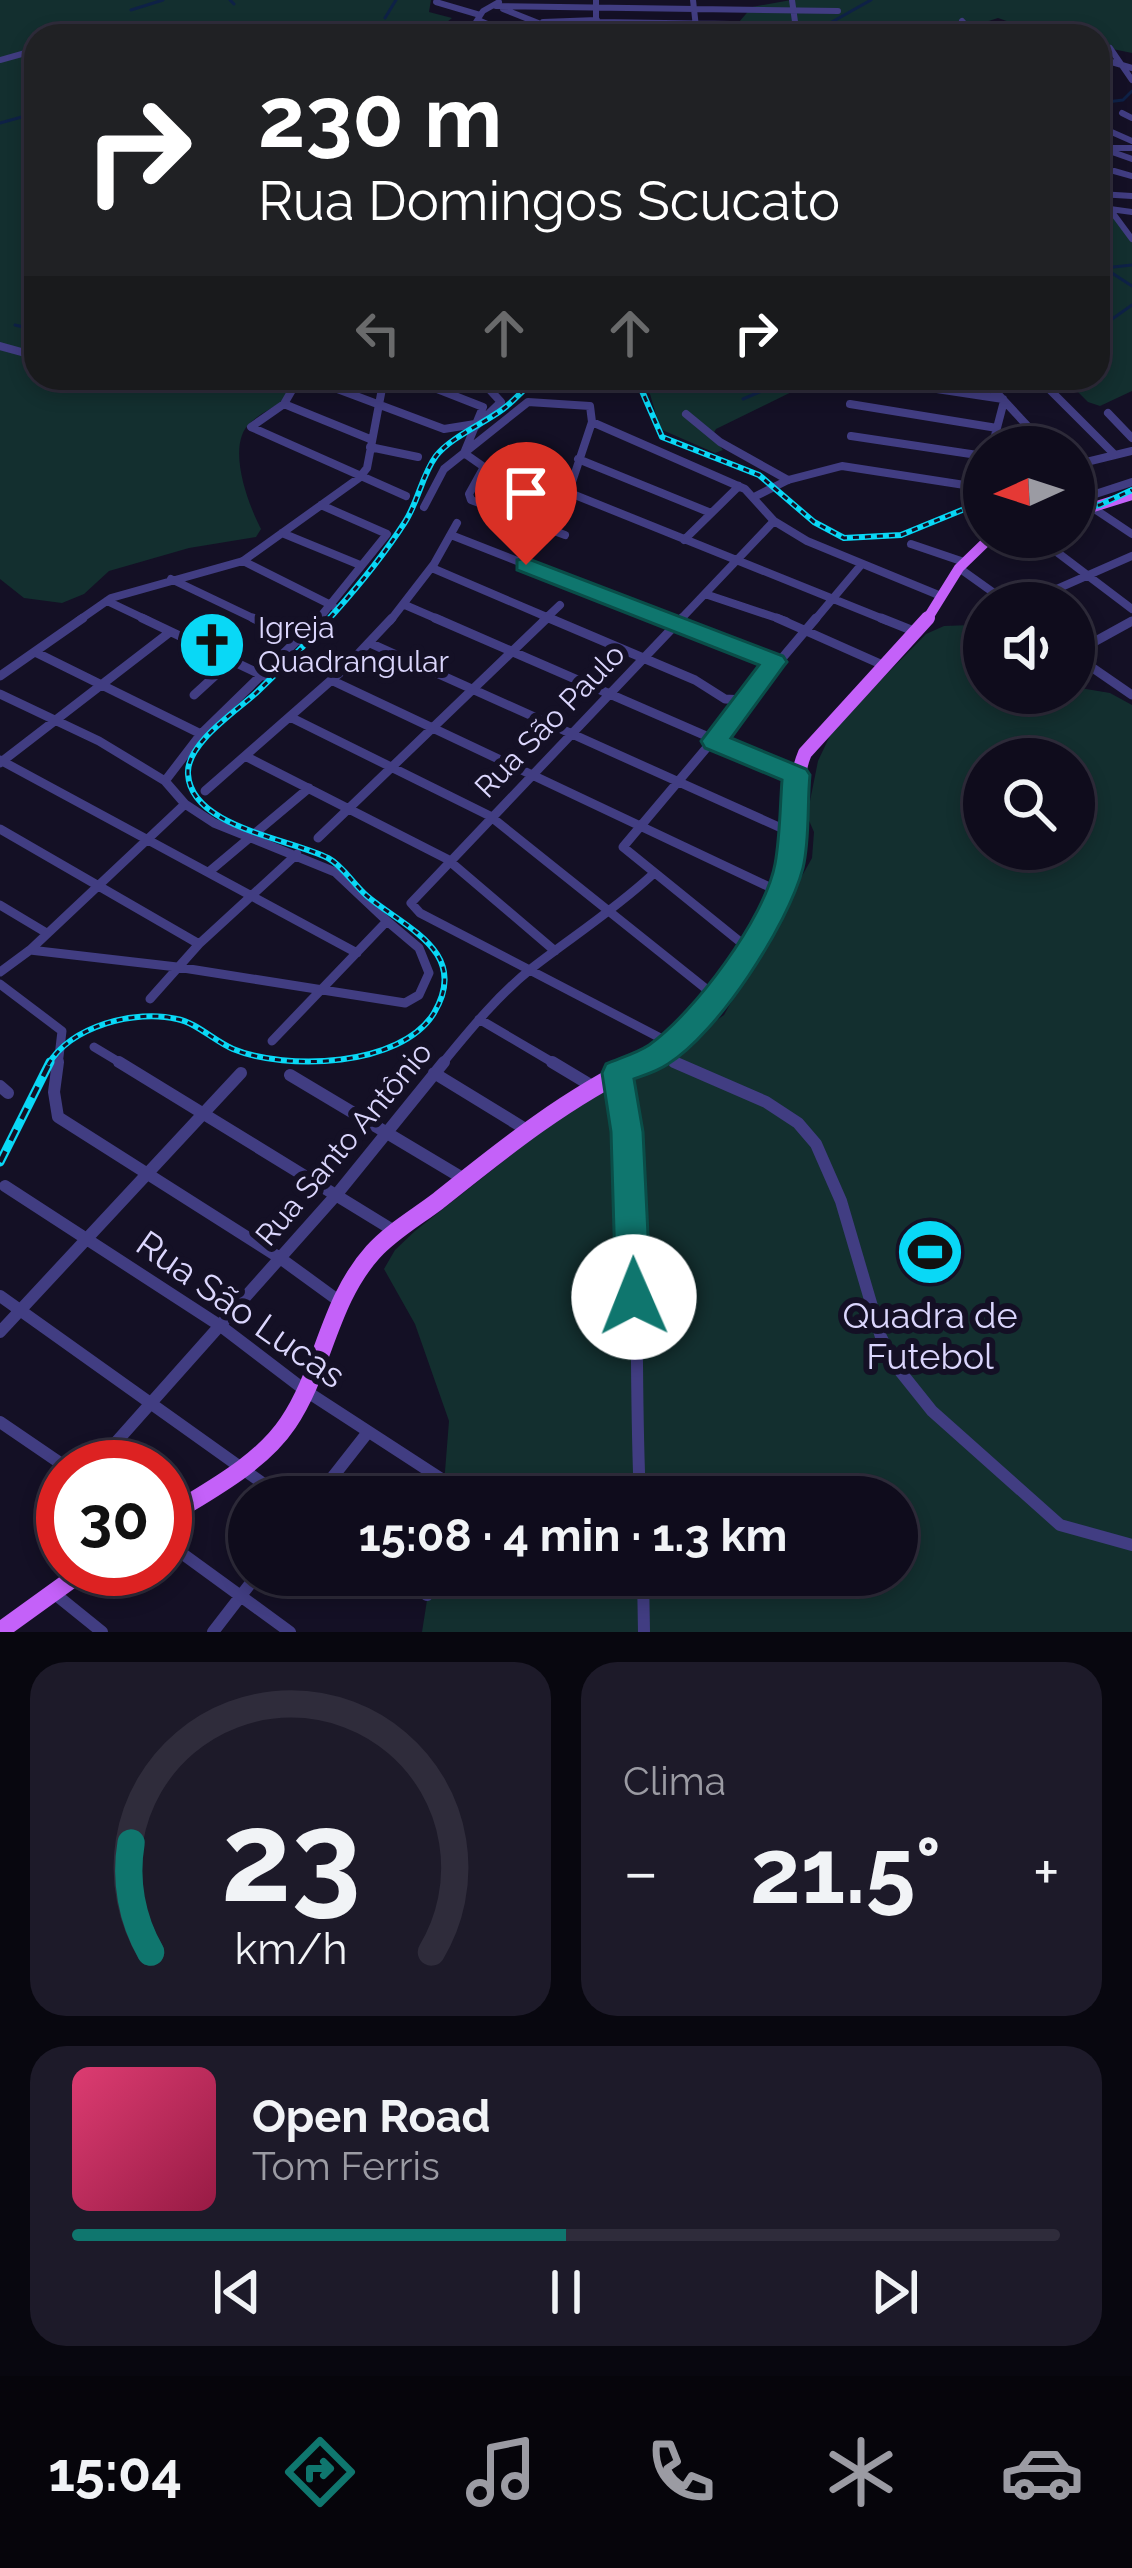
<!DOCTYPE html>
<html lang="pt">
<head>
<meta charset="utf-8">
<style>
	:root { --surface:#0f0c1c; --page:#1d1a29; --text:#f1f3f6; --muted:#9b9ba3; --line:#2f2c3b; --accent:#0f766e }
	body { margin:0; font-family:Raleway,sans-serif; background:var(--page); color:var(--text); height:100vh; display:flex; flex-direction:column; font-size:45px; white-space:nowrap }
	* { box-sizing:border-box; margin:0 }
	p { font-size:39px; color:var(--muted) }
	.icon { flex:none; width:66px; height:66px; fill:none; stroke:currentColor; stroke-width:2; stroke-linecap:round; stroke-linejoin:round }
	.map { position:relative; height:1632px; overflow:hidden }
	.panel { display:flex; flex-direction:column; gap:30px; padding:30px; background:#08070f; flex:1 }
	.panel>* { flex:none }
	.banner { position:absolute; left:24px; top:24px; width:1086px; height:366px; border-radius:36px; box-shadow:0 6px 18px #0003,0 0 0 3px var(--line); background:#202124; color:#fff; overflow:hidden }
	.needle { width:78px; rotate:267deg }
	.buttons { position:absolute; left:963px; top:426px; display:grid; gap:24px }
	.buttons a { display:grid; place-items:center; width:132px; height:132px; border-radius:50%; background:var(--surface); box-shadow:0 6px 18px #0003,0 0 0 3px var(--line); font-size:60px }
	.speed { position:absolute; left:36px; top:1440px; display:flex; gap:24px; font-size:60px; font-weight:700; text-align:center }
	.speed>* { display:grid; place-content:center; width:156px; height:156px; border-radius:50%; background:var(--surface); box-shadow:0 6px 18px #0003,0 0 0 3px var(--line); line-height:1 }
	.speed .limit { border:18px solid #d22; background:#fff; color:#111 }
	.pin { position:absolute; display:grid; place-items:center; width:102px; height:102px; color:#fff; margin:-123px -51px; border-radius:50% 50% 50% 0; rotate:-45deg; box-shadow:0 0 12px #0007 }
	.pin .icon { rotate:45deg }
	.me { position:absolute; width:132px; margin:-66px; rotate:359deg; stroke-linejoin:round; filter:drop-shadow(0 0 9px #0008) }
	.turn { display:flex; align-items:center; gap:42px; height:252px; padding:0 36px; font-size:54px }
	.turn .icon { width:156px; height:156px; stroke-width:2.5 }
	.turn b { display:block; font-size:84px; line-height:102px }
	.lanes { display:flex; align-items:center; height:114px; padding:0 36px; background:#0003; justify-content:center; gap:60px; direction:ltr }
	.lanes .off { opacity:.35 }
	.big { font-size:90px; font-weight:700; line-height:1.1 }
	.panel .tile { flex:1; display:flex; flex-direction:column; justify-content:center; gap:18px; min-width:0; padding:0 42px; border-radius:36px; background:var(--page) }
	.panel .dial { align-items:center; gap:0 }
	.dial svg { height:312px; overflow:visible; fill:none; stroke:var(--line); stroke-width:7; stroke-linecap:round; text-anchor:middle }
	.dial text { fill:var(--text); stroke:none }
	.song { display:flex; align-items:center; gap:36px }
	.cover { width:144px; height:144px; border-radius:18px; background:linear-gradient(135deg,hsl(340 70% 55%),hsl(340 70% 35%)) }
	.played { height:12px; border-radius:6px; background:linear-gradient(90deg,var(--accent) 50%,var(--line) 50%) }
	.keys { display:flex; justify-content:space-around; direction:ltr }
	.heat { display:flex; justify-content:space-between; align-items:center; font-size:66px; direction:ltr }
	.panel .tiles { flex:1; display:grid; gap:30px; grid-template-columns:1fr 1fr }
	.tile:last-child { grid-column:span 2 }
	.trip { position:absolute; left:228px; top:1476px; width:690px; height:120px; border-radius:60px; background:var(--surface); box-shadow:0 6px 18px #0003,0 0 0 3px var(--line); font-weight:700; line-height:120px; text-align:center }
	.tabs { display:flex; height:192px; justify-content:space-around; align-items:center; background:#06050b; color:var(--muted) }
	.tabs .icon { width:84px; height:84px }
	.tabs .selected { color:var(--accent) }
	.tabs b { font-size:54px; color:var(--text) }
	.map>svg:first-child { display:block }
	.green { fill:#132f2f; fill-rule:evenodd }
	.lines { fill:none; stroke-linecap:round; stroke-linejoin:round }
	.stream { stroke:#0e2146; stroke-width:3 }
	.minor-far3 { stroke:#413d82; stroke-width:6 }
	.minor-far2 { stroke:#413d82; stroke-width:8 }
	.minor-far1 { stroke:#413d82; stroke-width:9 }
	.minor { stroke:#413d82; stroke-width:12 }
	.major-far2 { stroke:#c461f9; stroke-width:10 }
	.major-far1 { stroke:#c461f9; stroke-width:14 }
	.major { stroke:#c461f9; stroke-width:18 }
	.rail-far1-casing { stroke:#09d8f6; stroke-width:6 }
	.rail-casing { stroke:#09d8f6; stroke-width:9 }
	.rail-far1 { stroke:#141025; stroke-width:3; stroke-dasharray:6; stroke-linecap:butt }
	.rail { stroke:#141025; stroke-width:4.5; stroke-dasharray:12; stroke-linecap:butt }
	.route { fill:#0f766e; stroke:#0a4d48; stroke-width:3 }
	.labels { text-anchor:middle; stroke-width:12; stroke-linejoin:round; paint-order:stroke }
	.poi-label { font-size:30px; fill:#dbd6fd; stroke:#141025; text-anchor:start }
	.street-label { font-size:30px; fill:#dbd6fd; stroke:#141025 }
	.near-street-label { font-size:36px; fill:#dbd6fd; stroke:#141025 }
	.near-poi-label { font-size:36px; fill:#dbd6fd; stroke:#141025 }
</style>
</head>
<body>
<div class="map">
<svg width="1132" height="1632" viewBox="0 0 1132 1632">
	<rect width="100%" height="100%" fill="#141025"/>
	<path class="green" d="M0 0H431L429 12 452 18 442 26 391 36H36V378H297C280 412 276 401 251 422 225 444 248 504 261 529L256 537 189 548 109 571 84 594 62 603 24 598 0 579Z
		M791 0H1132V53L1098 46V36H1050L998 18 967 28 973 36H805L791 30 778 36H711L713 30 739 22 752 7Z
		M1098 196 1132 240V391L1100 406 1088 402 1064 378H1098Z
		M633 378H820L716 429 712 436 723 450 715 453 660 429 650 394Z
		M972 625 984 629V693H1074V687L1110 693 1132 705V1632H422L431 1575H897V1497H443L449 1421 415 1324 384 1269 395 1250 415 1231 562 1115 648 1057 660 1060 724 1015 812 858 814 832 807 816 818 761 833 729 926 634 944 626ZM984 759H1074V849H984Z"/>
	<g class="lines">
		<path class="stream" d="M230 0 234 4
			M131 10 163 0
			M385 18 396 0
			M807 36 871 0
			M1098 103 1123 100 1132 91
			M0 123 36 113
			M1098 264 1132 286
			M1104 268 1132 265
			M25 277 36 281
			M15 325 36 330
			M1098 342 1108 322 1132 305
			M743 399 792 378"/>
		<path class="minor-far3" d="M596 0V36
			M693 0 697 36
			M792 0 797 36
			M436 2 480 15
			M496 6 838 11
			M503 9 571 36
			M478 20 516 36
			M962 21 975 36
			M543 22 597 20
			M598 22 794 25
			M467 36 483 11 499 2
			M994 36 980 26 1021 29
			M1110 48 1132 80
			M1098 58 1132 68
			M0 60 36 50
			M1122 113 1132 118
			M1098 126 1132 141
			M1098 147 1132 159
			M1106 148H1132
			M1114 171 1132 176
			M1098 193 1132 239
			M1099 194 1132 196
			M1110 209 1132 212"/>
		<path class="minor-far2" d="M0 346 36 356
			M299 378 284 404 251 427 406 496
			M308 378 444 429 475 424
			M409 378 483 407 464 453
			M479 378 501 402
			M864 378 1003 399
			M983 378 1047 447
			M1038 378 1115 455
			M284 404 370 439
			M850 404 997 428
			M1108 413 1132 438
			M686 414 720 442 788 480
			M592 422 745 489 774 521 807 541 941 596
			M475 427 501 402
			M851 436 984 456
			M370 447 418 457
			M992 447 1004 401
			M464 453 484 467 469 494 471 500 565 535
			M514 459 513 468 550 485 888 621
			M578 459 711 513
			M1074 465 1132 451
			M493 484 537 498
			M754 497 788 480 842 466 984 488
			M1074 501 1132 482
			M424 507 444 469 528 402 590 406 592 422 569 491
			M1096 510 1132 534
			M498 531 517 515
			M282 533 360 565
			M451 535 670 621
			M1037 537 1132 609
			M684 540 739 486
			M911 544 964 562
			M243 561 333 606
			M432 568 556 621
			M959 568 1008 603
			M171 579 259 621
			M705 594 786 621
			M107 601 149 621
			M1025 603 1132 556
			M405 605 442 621
			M78 621 111 598 243 561 359 478 367 468 384 378
			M317 621 387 534 321 505
			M390 621 434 564 457 523
			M543 621 560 605
			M679 621 774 521
			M814 621 861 565"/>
		<path class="minor-far1" d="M142 618 264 676
			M253 618 301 641
			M435 618 796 775
			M549 618 695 680 725 699 744 700
			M663 618 775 662
			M777 618 885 666
			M881 618 916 632
			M976 627 984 623
			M372 644 790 832
			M37 653 201 734
			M1074 653 1132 621
			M1074 655 1132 695
			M0 676 83 618
			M331 680 780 892
			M0 694 99 741 165 781 185 804 214 823 335 872 387 921 272 1041
			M194 695 230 662
			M290 717 490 816 715 996
			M245 756 447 859 555 951
			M0 760 357 953
			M0 763 170 632
			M165 781 201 734 320 618
			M205 791 344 669 392 618
			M0 829 199 944
			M318 838 547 618
			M210 871 309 788
			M0 905 45 932
			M749 949 623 847 816 618
			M30 950 177 967 405 1003 419 995 429 973 419 948 387 921
			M0 972 30 950 185 804
			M0 984 62 1031 58 1065
			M150 999 199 944 297 854
			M479 1019 557 1065
			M670 1043 420 913 411 903 682 618
			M94 1047 124 1065
			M658 1055 682 1065
			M441 1065C469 1031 497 996 532 968 572 937 614 910 652 875"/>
		<path class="minor" d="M58 1062 54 1092 58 1117 280 1258 339 1301
			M119 1062 396 1232
			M552 1062 592 1086
			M674 1062 766 1102 798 1123 816 1144 841 1201 881 1337 896 1366 932 1411 1060 1525 1132 1545
			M434 1073 527 1130
			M617 1073C644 1213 633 1355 640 1497
			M290 1075 464 1179
			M0 1086 8 1093
			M5 1186 222 1327 306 1391 443 1480
			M0 1296 282 1497
			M0 1332 241 1073
			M0 1422 66 1467
			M94 1467 337 1194 444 1062
			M317 1497 368 1432
			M44 1509 63 1473
			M165 1541 290 1632
			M398 1575 427 1595
			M643 1575 644 1632
			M55 1594 102 1632
			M213 1632 257 1575"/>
		<path class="major-far2" d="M1074 513 1132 495
			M926 621 959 568 991 537"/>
		<path class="major-far1" d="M636 1065C697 1037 769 936 788 872 799 833 789 791 805 753L928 618"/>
		<path class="major" d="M165 1518C206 1492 260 1465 288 1423 324 1370 328 1302 373 1252 391 1232 417 1217 438 1201 503 1149 566 1098 642 1062
			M0 1631 86 1569"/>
		<defs>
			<path id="rail-far1" d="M629 378 642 391 662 437 759 475 814 522 844 538 901 535 984 501
				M1074 509 1100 505 1132 490
				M48 1065C70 1026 136 1009 177 1019 197 1023 214 1041 233 1049 286 1071 401 1067 434 1013 471 951 403 927 367 896 353 884 343 866 328 858 288 838 191 827 188 774 186 744 235 712 256 693 309 642 365 584 405 522 418 502 422 475 436 456 451 437 483 424 503 409 515 400 525 388 536 378"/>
			<path id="rail" d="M0 1162 50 1062"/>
		</defs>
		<use href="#rail-far1" class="rail-far1-casing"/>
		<use href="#rail" class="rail-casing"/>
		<use href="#rail-far1" class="rail-far1"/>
		<use href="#rail" class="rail"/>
	</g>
	<path class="route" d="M526 558 783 656 787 662 783 667 731 738 806 769 810 775C807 804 810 839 803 868 788 925 718 1033 668 1064 658 1071 645 1075 634 1079L643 1132 651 1297 646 1308 634 1312 621 1308 616 1297 611 1132 602 1073 606 1064C620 1058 637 1053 649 1045 694 1013 765 918 775 864 780 837 780 807 782 780L705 748 701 741 759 665 517 570V560Z"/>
	<defs>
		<symbol id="church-disc" viewBox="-11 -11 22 22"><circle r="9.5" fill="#09d8f6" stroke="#141025"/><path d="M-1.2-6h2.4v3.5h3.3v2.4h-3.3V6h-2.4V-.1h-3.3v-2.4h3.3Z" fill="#111"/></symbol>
		<symbol id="stadium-disc" viewBox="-11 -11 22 22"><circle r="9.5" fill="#09d8f6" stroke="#141025"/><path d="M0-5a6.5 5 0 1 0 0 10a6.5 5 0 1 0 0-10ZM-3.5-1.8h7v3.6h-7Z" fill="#111"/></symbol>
	</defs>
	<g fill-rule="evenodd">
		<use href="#church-disc" x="174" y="607" width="76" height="76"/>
		<use href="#stadium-disc" x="892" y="1214" width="76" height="76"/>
	</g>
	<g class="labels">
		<g class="poi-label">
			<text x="258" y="638">Igreja<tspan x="258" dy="34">Quadrangular</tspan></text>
		</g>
		<g class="street-label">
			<text transform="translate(550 721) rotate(-46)" y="10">Rua São Paulo</text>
			<text transform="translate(344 1144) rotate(-50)" y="10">Rua Santo Antônio</text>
		</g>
		<g class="near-street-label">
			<text transform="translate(241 1309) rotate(35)" y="13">Rua São Lucas</text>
		</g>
		<g class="near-poi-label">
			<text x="930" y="1328">Quadra de<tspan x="930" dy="41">Futebol</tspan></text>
		</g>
	</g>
</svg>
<div class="buttons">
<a><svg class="needle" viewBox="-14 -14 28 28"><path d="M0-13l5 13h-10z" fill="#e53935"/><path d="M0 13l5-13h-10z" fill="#9b9ba3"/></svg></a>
<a><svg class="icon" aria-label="sound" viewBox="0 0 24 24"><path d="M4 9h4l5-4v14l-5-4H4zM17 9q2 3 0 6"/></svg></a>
<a><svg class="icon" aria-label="search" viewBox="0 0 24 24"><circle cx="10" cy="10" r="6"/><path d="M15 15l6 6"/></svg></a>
</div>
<div class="speed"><div class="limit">30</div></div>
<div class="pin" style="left:526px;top:565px;background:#d93025"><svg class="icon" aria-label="arrive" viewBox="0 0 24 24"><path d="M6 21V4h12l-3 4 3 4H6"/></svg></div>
<svg class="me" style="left:634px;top:1297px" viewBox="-20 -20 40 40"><circle r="19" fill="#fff"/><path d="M0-13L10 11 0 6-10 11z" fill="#0f766e"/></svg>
<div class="trip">15:08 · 4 min · 1.3 km</div>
<div class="banner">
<div class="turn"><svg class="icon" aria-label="right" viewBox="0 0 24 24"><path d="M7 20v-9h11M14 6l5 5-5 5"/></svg><div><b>230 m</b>Rua Domingos Scucato</div></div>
<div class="lanes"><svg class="icon off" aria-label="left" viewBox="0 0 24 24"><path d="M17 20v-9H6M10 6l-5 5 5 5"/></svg><svg class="icon off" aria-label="ahead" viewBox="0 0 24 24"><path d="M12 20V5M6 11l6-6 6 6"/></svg><svg class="icon off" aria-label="ahead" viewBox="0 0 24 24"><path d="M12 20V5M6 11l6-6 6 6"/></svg><svg class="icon" aria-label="right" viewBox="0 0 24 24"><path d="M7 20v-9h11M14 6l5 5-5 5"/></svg></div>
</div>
</div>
<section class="panel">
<div class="tiles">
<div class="tile dial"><svg viewBox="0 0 100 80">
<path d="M14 69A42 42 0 1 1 86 69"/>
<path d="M14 69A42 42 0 0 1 9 41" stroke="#0f766e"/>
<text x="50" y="56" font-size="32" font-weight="700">23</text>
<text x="50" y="72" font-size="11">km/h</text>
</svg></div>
<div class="tile"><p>Clima</p>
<div class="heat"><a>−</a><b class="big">21.5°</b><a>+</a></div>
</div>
<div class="tile">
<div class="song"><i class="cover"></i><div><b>Open Road</b><p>Tom Ferris</p></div></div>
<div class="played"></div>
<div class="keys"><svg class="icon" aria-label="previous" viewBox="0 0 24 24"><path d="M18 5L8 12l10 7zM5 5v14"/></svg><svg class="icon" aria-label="pause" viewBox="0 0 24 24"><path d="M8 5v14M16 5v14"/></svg><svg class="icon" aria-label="next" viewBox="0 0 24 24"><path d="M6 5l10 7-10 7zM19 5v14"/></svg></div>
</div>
</div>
</section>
<nav class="tabs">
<b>15:04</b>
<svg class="icon selected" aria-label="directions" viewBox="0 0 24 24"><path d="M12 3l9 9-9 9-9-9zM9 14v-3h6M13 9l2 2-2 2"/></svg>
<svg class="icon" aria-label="music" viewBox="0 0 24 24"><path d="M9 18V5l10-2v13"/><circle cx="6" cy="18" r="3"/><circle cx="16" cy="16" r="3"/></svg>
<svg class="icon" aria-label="phone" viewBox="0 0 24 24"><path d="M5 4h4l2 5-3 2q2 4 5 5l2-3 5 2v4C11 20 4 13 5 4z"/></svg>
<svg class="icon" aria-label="climate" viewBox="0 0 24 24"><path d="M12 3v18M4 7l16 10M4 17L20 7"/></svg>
<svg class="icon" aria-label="car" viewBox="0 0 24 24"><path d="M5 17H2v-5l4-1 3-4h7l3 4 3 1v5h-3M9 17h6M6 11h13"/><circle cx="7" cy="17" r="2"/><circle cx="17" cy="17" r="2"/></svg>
</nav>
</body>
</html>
